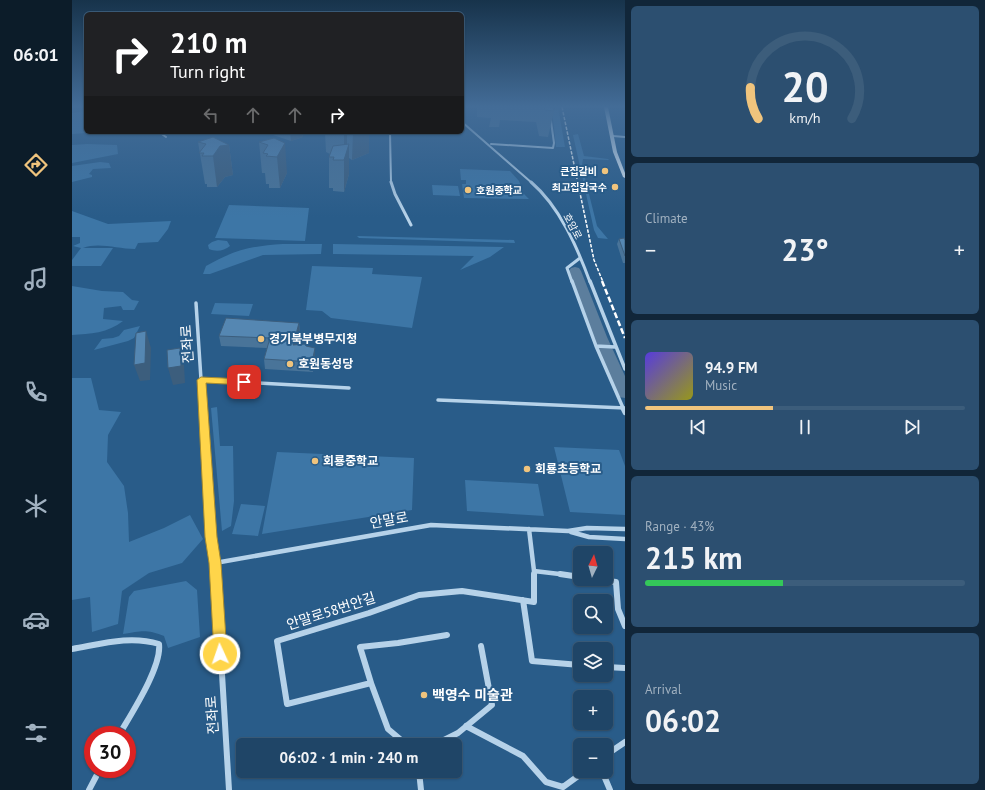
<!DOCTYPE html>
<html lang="en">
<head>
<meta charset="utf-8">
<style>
	:root { --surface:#1f4567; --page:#2c4f70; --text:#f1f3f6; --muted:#a1b1c0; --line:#3c5d7b; --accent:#f0c47d }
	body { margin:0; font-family:"PT Sans","Noto Sans KR",sans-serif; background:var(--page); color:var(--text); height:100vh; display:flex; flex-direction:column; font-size:15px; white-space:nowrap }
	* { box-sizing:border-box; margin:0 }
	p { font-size:13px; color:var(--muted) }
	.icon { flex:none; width:22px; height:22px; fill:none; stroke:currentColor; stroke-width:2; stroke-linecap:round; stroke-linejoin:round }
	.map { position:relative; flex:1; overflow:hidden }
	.side { display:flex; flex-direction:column; gap:6px; padding:6px; background:#112639; width:360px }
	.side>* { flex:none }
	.hud { position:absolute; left:12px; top:12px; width:380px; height:122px; border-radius:6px; box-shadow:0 1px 3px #0004,0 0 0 1px var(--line); background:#202124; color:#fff; overflow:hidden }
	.needle { width:26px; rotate:5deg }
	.buttons { position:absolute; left:501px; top:546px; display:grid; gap:8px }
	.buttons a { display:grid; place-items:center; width:40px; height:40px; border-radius:6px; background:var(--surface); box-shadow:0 1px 3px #0004,0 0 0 1px var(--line); font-size:20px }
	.speed { position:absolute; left:12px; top:726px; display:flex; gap:8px; font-size:20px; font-weight:700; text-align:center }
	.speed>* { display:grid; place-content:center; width:52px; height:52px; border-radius:50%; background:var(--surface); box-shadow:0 1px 3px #0004,0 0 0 1px var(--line); line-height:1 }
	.speed .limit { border:6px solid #d22; background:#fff; color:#111 }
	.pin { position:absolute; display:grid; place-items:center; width:34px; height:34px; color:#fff; margin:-17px; border-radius:8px; box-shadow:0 2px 6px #0006 }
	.me { position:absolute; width:44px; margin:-22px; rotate:357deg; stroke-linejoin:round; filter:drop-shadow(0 0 3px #0008) }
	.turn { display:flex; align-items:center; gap:14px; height:84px; padding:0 20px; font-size:18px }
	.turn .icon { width:52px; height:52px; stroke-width:2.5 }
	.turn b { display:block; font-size:28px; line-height:34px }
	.lanes { display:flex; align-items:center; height:38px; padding:0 20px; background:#0003; justify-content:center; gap:20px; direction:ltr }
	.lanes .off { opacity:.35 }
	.big { font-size:30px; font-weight:700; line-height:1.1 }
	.side .widget { flex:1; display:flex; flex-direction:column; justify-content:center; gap:6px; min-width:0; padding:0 14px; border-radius:6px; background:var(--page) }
	.side .dial { align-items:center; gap:0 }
	.dial svg { height:104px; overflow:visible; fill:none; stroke:var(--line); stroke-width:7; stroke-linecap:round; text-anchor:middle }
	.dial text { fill:var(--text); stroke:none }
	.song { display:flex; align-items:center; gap:12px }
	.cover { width:48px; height:48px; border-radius:6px; background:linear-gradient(135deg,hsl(250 70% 55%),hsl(60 70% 35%)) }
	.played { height:4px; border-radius:2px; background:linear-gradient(90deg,var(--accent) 40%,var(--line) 40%) }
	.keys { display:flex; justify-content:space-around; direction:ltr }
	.heat { display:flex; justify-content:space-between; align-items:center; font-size:22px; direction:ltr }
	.charge { height:6px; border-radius:3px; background:linear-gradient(90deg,#34c759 43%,var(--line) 0) }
	.trip { position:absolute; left:164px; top:738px; width:226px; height:40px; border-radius:6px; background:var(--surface); box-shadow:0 1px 3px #0004,0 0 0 1px var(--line); font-weight:700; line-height:40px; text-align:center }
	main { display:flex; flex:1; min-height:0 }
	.dock { display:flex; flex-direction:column; width:72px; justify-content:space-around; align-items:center; background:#0c1c29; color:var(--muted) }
	.dock .icon { width:28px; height:28px }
	.dock .current { color:var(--accent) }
	.dock b { font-size:18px; color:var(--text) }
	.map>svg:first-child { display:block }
	.green { fill:#3d76a6 }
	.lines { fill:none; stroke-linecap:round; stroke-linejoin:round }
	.river { fill:#5c7e9d; fill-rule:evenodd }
	.street-far4 { stroke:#b6d2e9; stroke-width:2 }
	.street-far3 { stroke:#b6d2e9; stroke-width:3 }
	.street-far2 { stroke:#b6d2e9; stroke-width:3.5 }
	.street-far1 { stroke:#b6d2e9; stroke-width:4.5 }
	.street { stroke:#b6d2e9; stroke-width:6 }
	.secondary { fill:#e0edf8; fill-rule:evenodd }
	.rail-far1 { stroke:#fff; stroke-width:1.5; stroke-dasharray:3.5 1.5; stroke-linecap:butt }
	.rail { stroke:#fff; stroke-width:2.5; stroke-dasharray:6 2.5; stroke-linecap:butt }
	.wall { fill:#497499 }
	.shaded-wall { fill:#3c5e7d }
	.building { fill:#5587b2; stroke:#3c5e7d }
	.route { fill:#ffd54a; stroke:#a68a30 }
	.poi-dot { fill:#f0c47d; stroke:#295c89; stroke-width:1.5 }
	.labels { text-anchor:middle; stroke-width:4; stroke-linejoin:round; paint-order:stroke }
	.far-poi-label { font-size:10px; font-weight:bold; fill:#fff; stroke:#295c89; text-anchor:end }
	.far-street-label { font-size:10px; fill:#fff; stroke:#295c89 }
	.poi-label { font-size:12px; font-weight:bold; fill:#fff; stroke:#295c89; text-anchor:start }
	.near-street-label { font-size:14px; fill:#fff; stroke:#295c89 }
	.near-poi-label { font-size:14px; font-weight:bold; fill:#fff; stroke:#295c89; text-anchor:start }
</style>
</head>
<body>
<main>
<nav class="dock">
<b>06:01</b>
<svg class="icon current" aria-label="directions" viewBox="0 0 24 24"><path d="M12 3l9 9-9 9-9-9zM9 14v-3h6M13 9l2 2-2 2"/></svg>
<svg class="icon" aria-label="music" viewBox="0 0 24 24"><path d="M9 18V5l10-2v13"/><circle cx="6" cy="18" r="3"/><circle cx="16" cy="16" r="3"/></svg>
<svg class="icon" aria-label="phone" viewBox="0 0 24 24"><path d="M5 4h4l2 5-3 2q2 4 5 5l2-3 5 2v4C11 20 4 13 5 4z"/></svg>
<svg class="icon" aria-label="climate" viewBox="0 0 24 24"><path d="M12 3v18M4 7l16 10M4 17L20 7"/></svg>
<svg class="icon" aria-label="car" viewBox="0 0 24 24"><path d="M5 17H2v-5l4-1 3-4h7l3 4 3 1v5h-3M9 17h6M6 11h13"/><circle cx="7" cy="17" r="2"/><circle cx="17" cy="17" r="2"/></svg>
<svg class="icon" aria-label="filters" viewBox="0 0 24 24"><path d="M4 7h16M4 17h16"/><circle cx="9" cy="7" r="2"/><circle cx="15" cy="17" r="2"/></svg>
</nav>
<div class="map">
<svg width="553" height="790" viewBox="0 0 553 790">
	<rect width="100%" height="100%" fill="#295c89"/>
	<path class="green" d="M483 107H486L493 147H484L480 109H483Z
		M14 111V132H29L0 134V113Z
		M506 134 512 156 536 159 537 160 511 159 510 165 519 166H510L525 226 536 239 526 238 522 230 501 135Z
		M15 144 45 145 46 154 0 163V145Z
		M28 162 37 163 39 168 21 169 17 174 20 175V177L0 182V166Z
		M388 169 438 171 447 181 452 194 457 199 392 198 390 184H394V180H389Z
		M360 185 386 186 388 196 361 195Z
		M157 205 237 208 233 241 143 238Z
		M0 211 36 224 99 221 96 229 86 242 66 243 63 249C45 249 27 242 11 248H41L29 266H0V260L9 248 1 246 8 243V237H0Z
		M285 236 442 240 443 243 287 238Z
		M146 240 155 241 158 246C152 251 144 252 137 249L136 245 140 242Z
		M211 244H250L249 254 191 255 138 274H131L134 266C162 250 179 246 211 244Z
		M261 244 432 247 418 257 388 270 402 256 261 254Z
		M240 266 301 268 300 274 350 277 340 328 259 318 250 311 234 310Z
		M0 286 30 291 51 292 60 300 67 301 62 310H51L49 306 32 308 31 319 51 321C36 333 18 334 0 335Z
		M143 303 181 304 177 316 139 314Z
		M68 326 62 338 56 341 22 350 30 339 41 338 47 336 52 330Z
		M0 378H19L27 410 49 412 36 435 35 462 52 486 56 513 57 542 92 528 118 515 131 539 110 563 77 573 50 591 46 624 20 632 18 597 0 600Z
		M145 407 148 446H161L162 501 159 526 150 531 139 408Z
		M482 447 547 450 553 466V515L498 512Z
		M205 452 342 458 340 510 190 534Z
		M393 480 466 484 472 516 395 511Z
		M169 504 193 506 186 536 160 534Z
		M114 581 125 590 128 637 96 648 92 636C74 629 70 631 51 634L57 597 62 591Z"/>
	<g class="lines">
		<path class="river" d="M503 267 507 268 509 271 535 337 553 376V398L547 397 545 393 521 337 497 271 499 268Z"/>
		<path class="street-far4" d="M390 122 460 183
			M87 132 94 137
			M318 132 319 183
			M541 136 553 137
			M419 144 481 148 482 143 477 107"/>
		<path class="street-far3" d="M319 182 323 194 339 225
			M459 182C488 207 505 247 518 282
			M500 282 495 268 508 258"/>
		<path class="street-far2" d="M500 281 524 346 552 410
			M518 281 553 369
			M124 303 131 410
			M524 346 543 347
			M129 380 277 388
			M366 400 553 408"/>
		<path class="street-far1" d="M131 409 139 537 144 575
			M551 409 553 413
			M457 529 462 571 496 575
			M499 532 517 537 553 539
			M143 563 359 525 496 531 515 528 553 529
			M462 571V575"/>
		<path class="street" d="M144 574 157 790
			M488 574 508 577
			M521 579 544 582 546 609 553 626
			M451 600 460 661 508 665
			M0 649C29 644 58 635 87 644 90 667 59 714 47 735
			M534 667 553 668
			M299 683 288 647 326 643 375 635
			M394 726 451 756 474 782 491 787 513 771
			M335 745 316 729 299 683 215 704 205 641 297 613 347 595 390 591 462 602V574
			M362 745 386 733 420 705 409 646
			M534 755 553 742
			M347 771 349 790
			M530 771 538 790
			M17 790 28 769"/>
		<path class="secondary" d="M532 107H536L545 152 553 173V178L551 177 541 152Z"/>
		<path class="rail-far1" d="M490 107 522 260 531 282"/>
		<path class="rail" d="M530 281 553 338"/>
	</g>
	<path class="wall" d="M405 107H481L482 111 476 137 467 136 464 122 428 120 427 127H417L419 118 405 117Z
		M117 132H141L140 133 132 135Z
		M201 132H230L231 137 219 141 201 135Z
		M253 132H297V153L280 160 277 158V174L272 192 261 191V188H257V157L258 154 254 152Z
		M202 138 215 173 208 188H197V184H194L193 173H190L187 142Z
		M126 142 157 145 161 175 153 177 145 187H135V184H133Z
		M547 239 553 240V263H551L545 244Z
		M227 323 228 333 225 345 234 344 235 346 243 358 241 372 193 369 192 359 195 348 149 346 147 336Z"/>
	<path class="shaded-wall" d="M131 132H141L140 133 132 135Z
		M218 132H230L231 137 219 141Z
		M272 132H275V149L277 144V174L272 192Z
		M281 132H297V153L280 160Z
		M213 143 215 173 208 188 205 157Z
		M157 145 161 175 153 177 145 187 141 156 148 146Z
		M227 323 228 333 222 356 221 345Z
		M74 331 79 348 78 380 68 381 62 365Z
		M108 348 112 365 113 383 101 385 96 368Z
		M243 348V358L241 372 240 362Z"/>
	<path class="building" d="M472 107H481L482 111 473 110Z
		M141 137 157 145 148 146 141 156H130L132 153H127L134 144 126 142Z
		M202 138 213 143 205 157 194 156 196 154 191 153 196 145 187 142Z
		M277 144 272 160H261L262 157H257L261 146Z
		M552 238 553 240V256L547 239Z
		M154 318 227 323 221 345 234 344V346L243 348 240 362 192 359 198 338 147 336Z
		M74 331 73 363 62 365 64 333Z
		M108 348 109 366 96 368 95 350Z"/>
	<linearGradient id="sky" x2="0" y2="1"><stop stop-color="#17334b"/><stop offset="0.49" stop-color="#436c97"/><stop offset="1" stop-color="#436c97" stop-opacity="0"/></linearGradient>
	<rect width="553" height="217" fill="url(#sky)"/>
	<path class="route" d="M129 377 172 379 176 382 172 385 134 383 145 537 149 563 155 654 153 658 148 660 144 658 142 654 137 563 133 537 125 380Z"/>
	<g class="poi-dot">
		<circle cx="533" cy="171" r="4"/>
		<circle cx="543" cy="187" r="4"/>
		<circle cx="396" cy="190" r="4"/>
		<circle cx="189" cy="339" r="4"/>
		<circle cx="218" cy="364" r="4"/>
		<circle cx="243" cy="461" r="4"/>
		<circle cx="455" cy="469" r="4"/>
		<circle cx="352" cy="695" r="4"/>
	</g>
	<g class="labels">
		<g class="far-poi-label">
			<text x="525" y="175">큰집갈비</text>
			<text x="535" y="191">최고집칼국수</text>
			<text x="404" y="194" text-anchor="start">호원중학교</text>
		</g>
		<g class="far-street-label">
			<text transform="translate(501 226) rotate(62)" y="4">호암로</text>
		</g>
		<g class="poi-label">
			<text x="197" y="343">경기북부병무지청</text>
			<text x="226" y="368">호원동성당</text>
			<text x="251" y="465">회룡중학교</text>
			<text x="463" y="473">회룡초등학교</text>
		</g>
		<g class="near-street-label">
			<text transform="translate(115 344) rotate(-94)" y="5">전좌로</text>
			<text transform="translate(317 520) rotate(-10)" y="5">안말로</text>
			<text transform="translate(259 611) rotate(-18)" y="5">안말로58번안길</text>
			<text transform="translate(140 715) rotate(-94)" y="5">전좌로</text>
		</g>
		<g class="near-poi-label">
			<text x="360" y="700">백영수 미술관</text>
		</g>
	</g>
</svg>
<div class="buttons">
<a><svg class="needle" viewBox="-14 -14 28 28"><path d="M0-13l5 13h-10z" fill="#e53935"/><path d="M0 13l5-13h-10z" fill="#a1b1c0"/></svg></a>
<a><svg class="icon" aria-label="search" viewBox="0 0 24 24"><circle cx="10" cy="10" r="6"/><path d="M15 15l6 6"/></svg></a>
<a><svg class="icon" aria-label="layers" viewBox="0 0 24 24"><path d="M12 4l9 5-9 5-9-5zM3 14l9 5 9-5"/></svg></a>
<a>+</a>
<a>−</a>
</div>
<div class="speed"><div class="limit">30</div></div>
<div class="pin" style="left:172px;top:382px;background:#d93025"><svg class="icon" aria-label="arrive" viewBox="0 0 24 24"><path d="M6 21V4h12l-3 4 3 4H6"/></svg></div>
<svg class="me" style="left:148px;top:654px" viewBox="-20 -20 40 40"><circle r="17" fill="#ffd54a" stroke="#fff" stroke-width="3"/><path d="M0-11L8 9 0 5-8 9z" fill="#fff"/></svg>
<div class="trip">06:02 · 1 min · 240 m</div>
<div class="hud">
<div class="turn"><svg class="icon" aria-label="right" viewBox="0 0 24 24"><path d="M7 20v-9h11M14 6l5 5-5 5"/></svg><div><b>210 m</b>Turn right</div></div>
<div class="lanes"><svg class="icon off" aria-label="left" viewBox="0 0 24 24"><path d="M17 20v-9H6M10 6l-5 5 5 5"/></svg><svg class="icon off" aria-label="ahead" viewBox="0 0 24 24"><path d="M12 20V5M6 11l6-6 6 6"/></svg><svg class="icon off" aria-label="ahead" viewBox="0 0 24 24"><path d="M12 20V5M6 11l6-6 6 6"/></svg><svg class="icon" aria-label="right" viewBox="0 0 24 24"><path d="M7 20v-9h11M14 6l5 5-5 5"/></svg></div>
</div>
</div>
<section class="side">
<div class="widget dial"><svg viewBox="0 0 100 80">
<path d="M14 69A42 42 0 1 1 86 69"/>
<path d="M14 69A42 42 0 0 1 8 45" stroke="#f0c47d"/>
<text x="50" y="56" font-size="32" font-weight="700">20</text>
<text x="50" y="72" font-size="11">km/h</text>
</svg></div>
<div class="widget"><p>Climate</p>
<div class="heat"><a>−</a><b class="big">23°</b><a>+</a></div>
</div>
<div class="widget">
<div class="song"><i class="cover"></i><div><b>94.9 FM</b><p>Music</p></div></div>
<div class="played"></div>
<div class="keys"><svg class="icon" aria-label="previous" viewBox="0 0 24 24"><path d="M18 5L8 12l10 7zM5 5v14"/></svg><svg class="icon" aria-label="pause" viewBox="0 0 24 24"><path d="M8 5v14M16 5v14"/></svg><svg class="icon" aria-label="next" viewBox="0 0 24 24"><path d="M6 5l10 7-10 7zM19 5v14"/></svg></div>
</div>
<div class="widget"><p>Range · 43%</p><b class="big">215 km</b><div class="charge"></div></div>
<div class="widget"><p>Arrival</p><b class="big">06:02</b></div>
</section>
</main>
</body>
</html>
